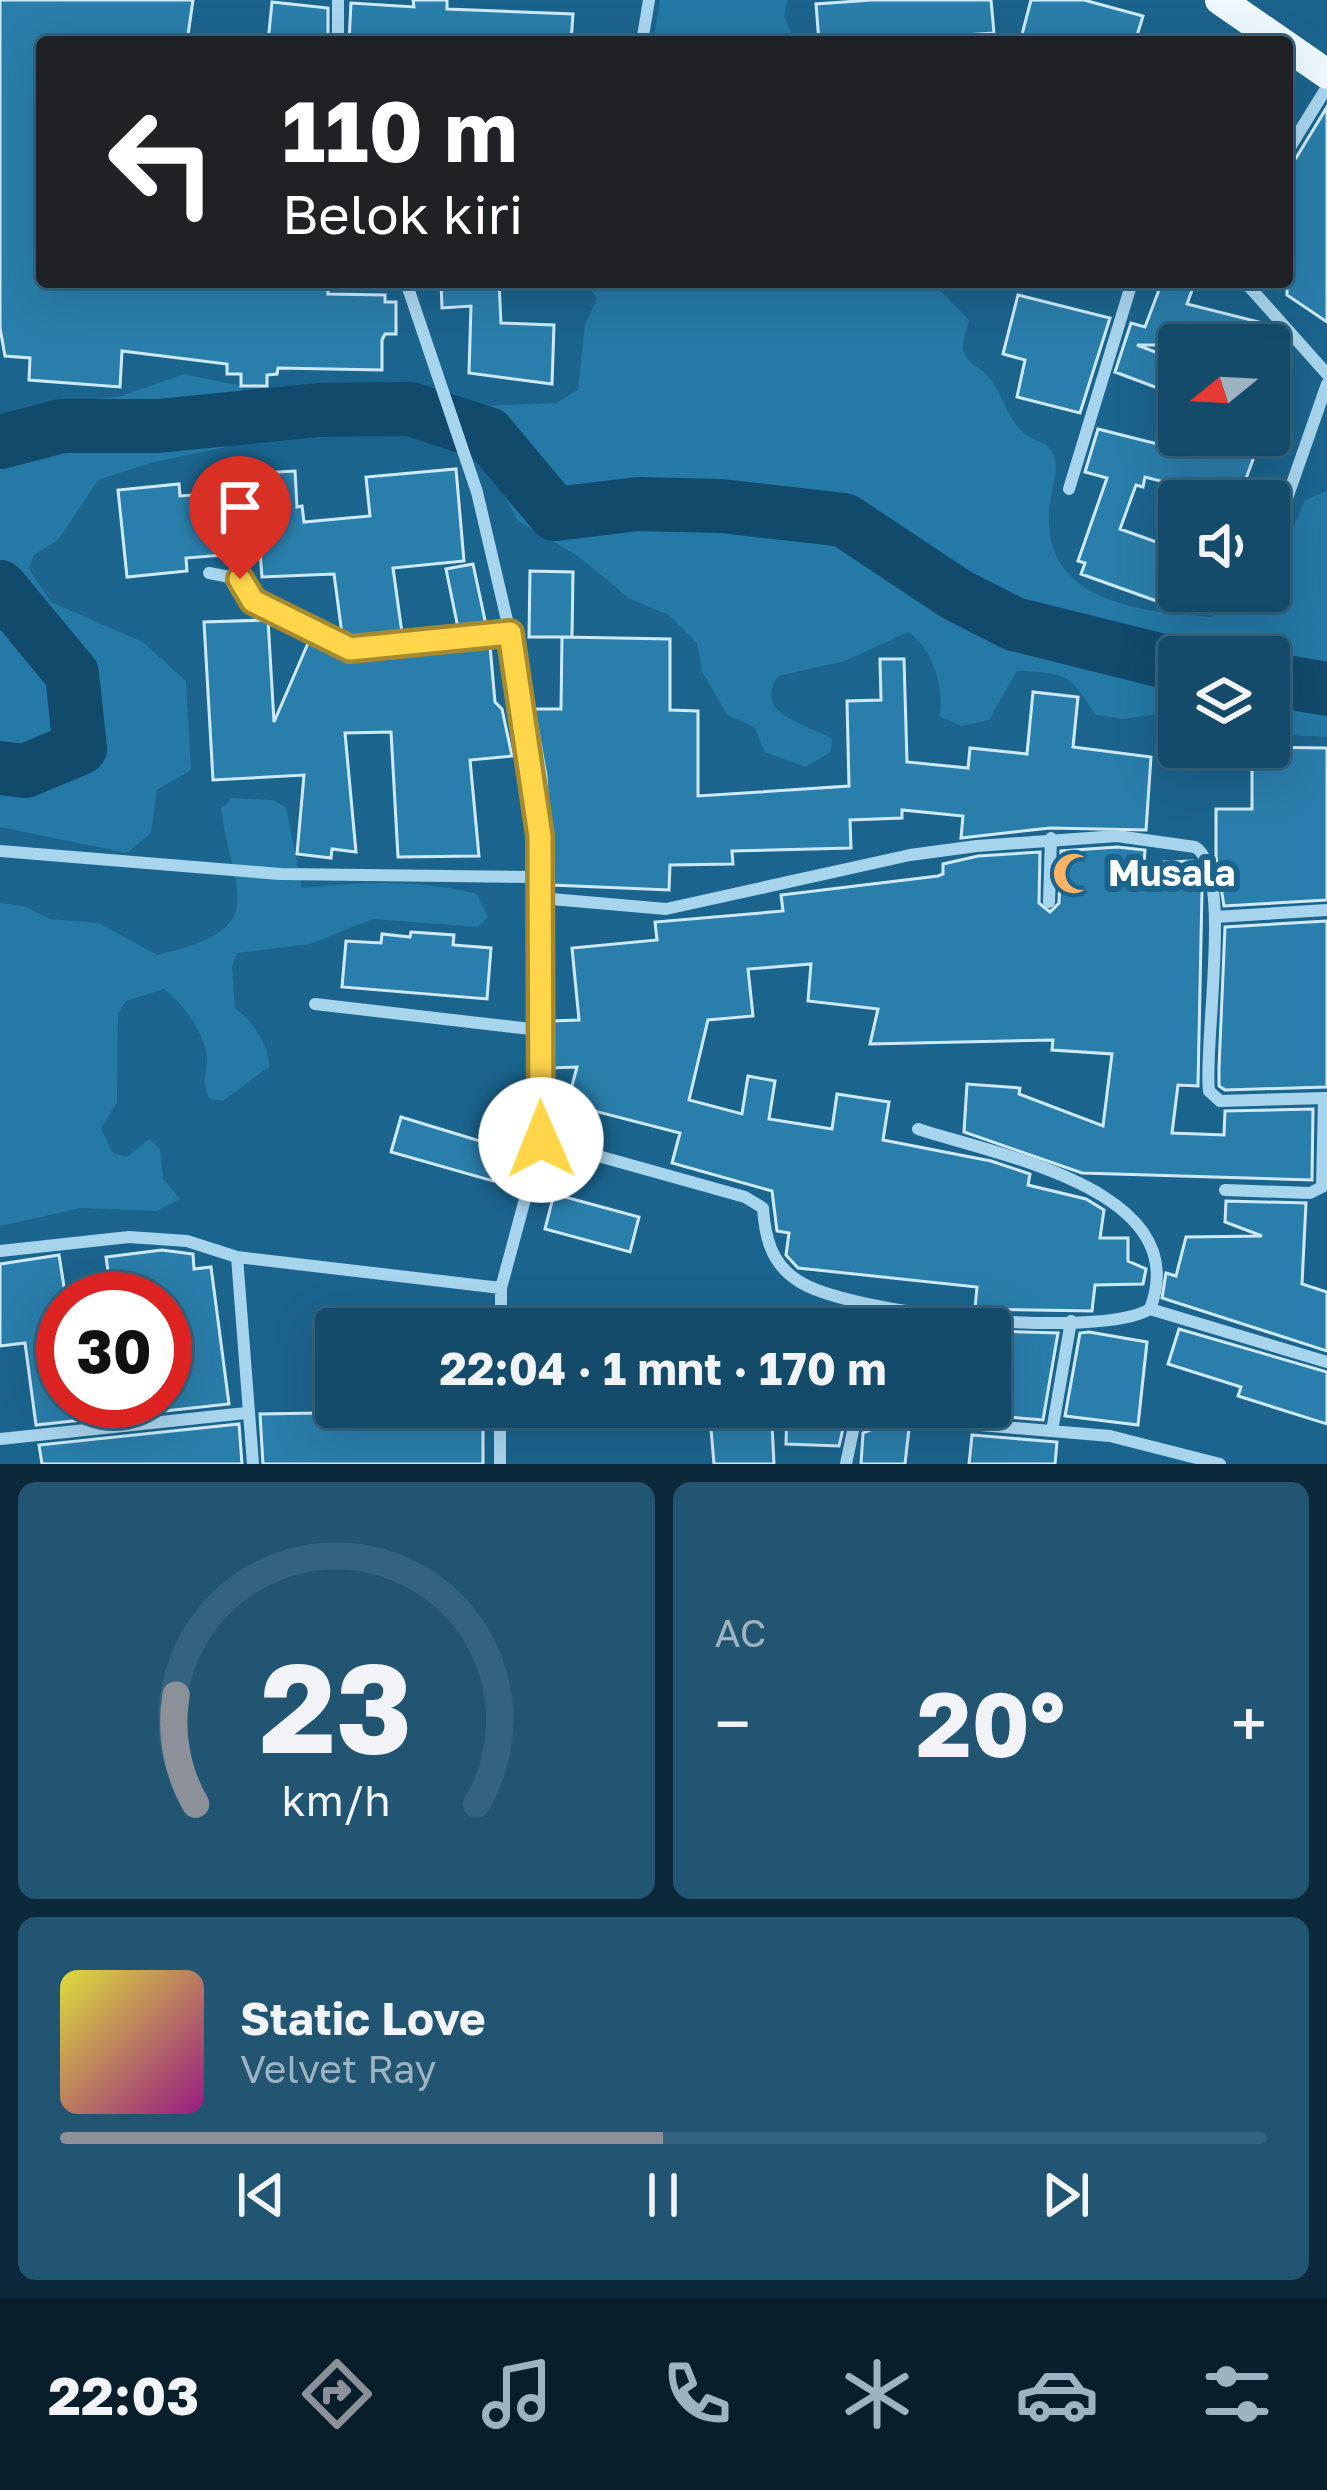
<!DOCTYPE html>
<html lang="id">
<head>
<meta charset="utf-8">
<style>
	:root { --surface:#144b6a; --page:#215572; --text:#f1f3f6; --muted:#9db3c1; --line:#33637e; --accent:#8c9099 }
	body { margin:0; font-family:"Golos Text",sans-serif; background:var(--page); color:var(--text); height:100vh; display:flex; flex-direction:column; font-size:45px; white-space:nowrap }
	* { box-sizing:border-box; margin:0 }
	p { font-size:39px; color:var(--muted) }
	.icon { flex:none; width:66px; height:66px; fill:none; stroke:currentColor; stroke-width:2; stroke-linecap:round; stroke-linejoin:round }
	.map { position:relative; height:1464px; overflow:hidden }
	.side { display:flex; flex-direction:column; gap:18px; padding:18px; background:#0b293a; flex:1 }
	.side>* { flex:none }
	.top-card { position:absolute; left:36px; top:36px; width:1257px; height:252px; border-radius:12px; box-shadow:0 12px 48px #0002,0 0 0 3px var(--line); background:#202124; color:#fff; overflow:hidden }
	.needle { width:78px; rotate:252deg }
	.fabs { position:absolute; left:1158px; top:324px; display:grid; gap:24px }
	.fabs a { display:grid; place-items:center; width:132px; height:132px; border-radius:12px; background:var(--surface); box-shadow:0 12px 48px #0002,0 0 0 3px var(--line); font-size:60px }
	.speed { position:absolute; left:36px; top:1272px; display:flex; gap:24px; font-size:60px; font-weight:700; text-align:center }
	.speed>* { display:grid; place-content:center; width:156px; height:156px; border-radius:50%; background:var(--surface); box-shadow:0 12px 48px #0002,0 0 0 3px var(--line); line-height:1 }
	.speed .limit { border:18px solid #d22; background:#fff; color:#111 }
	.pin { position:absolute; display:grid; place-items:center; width:102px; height:102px; color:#fff; margin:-123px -51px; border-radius:50% 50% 50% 0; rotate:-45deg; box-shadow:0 0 12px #0007 }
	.pin .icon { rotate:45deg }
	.me { position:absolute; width:132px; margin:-66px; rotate:359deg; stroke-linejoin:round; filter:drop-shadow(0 0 9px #0008) }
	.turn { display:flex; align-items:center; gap:42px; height:252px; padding:0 48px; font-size:54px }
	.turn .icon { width:156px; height:156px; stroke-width:2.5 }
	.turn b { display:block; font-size:84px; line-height:102px }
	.big { font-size:90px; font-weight:700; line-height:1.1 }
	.side .card { flex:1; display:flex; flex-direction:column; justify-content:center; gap:18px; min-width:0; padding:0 42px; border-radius:18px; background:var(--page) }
	.side .dial { align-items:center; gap:0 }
	.dial svg { height:312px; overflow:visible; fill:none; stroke:var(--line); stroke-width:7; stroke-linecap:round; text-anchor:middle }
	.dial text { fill:var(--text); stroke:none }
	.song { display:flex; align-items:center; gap:36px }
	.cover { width:144px; height:144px; border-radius:18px; background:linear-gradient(135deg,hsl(60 70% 55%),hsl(310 70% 35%)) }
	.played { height:12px; border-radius:6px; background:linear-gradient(90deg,var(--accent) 50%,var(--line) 50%) }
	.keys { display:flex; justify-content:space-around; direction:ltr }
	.heat { display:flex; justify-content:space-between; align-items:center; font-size:66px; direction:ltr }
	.side .tiles { flex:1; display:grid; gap:18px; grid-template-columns:1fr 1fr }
	.card:last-child { grid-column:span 2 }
	.trip { position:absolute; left:315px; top:1308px; width:696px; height:120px; border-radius:12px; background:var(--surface); box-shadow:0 12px 48px #0002,0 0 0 3px var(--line); font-weight:700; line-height:120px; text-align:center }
	.menu { display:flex; height:192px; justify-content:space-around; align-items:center; background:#081e2a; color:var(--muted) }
	.menu .icon { width:84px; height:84px }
	.menu .current { color:var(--accent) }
	.menu b { font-size:54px; color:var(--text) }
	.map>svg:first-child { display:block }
	.green { fill:#2479a6 }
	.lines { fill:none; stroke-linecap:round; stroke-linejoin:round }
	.river { stroke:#124a6b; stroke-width:54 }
	.building { fill:#2a7eab; stroke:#ceeafa; stroke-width:3 }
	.street { stroke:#a8d5ee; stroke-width:12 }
	.primary { stroke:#eef8ff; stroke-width:30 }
	.route-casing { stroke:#a68a30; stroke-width:30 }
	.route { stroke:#ffd54a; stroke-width:21 }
	.labels { text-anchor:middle; stroke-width:12; stroke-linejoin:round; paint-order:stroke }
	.poi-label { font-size:36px; font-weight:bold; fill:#fff; stroke:#1b648d; text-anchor:start }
</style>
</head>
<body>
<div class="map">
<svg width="1327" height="1464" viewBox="0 0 1327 1464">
	<rect width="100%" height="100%" fill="#1b648d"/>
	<path class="green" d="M660 0H787L784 16 795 42H653Z
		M587 282H932L969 320C968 327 963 339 963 347 964 361 977 366 986 374 1003 391 1005 418 1026 435 1034 440 1044 442 1050 449 1062 463 1052 486 1050 503 1037 601 1138 612 1212 617L1237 591H1269V531L1294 526 1305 500 1327 491V737L1269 734V657H1179V711L1124 719 1096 715C1068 673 1069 673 1017 671L989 720 961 726 939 716C945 688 932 647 908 632L845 661 778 676C752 715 806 723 832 739L831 752 805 767 765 752 754 727 727 715 702 671 697 643 669 615 630 599 578 556 518 521 493 475 475 419 480 406 556 403 578 390 585 324 597 299Z
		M184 374 241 386 253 432 244 443 150 463 98 480 58 540 34 555 29 569 51 602 143 642 186 681 191 770 157 790 151 833 127 853 0 827V415L41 403 119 397Z
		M232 798 273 800 286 807 302 888C358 882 421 879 477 894L488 917 478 927 373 919 310 944 237 953 232 967 235 1009C252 1019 270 1047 269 1067L223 1101 210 1099C201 1083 207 1076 207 1059 206 1035 183 1003 164 989L126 1001 118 1014 117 1102 101 1129 113 1153 127 1157 149 1139 160 1149 163 1179 180 1199 156 1211 81 1208 0 1226V903L24 906 50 919 99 923 157 955C272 928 234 899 221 809Z"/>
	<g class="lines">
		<path class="river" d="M0 442 62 426H158L319 410 410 409 488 434 555 514 638 504 721 506 844 520 957 595 1014 624 1179 665
			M0 587 72 674 80 748 25 771 0 768
			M1269 679 1327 689"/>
	</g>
	<path class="building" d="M0 0H193L187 42H42V282H328V294L385 295V302H396V334H385L382 340V370L278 368 277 374 267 375V386H241V374H227V364L122 351 120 387 29 380 30 358 5 356 0 328Z
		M413 0H447V9L573 14 571 42H349L351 3 414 7Z
		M872 0H991L994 33 950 36 951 42H819L816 4Z
		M1031 0H1084L1143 16 1135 42H1020Z
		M272 2 328 8V42H268Z
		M1327 107V322L1287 295V162L1296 158Z
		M441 282H499L501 323 554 325 552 384 469 373 471 306 442 308Z
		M1162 282H1195L1187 304 1263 323 1258 345H1137L1179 361V396L1115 372 1131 323 1145 327Z
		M1018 295 1110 318 1080 413 1017 397 1025 360 1003 354Z
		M1098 429 1185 451 1191 435H1262L1244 484 1233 490 1235 501H1192L1196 490 1145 477 1143 487 1136 485 1120 529 1179 550V609L1081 574 1085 563 1078 561 1107 478 1085 472Z
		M456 469 464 561 393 568 402 633 352 638 342 634 334 574 262 577 260 552 186 558 187 571 127 577 118 490 179 484 180 496 244 491 243 474 295 471 297 507 302 506 304 522 370 516 366 477Z
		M473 564 486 625 458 628 446 569Z
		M530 571 573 572 572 637H529Z
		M268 620 274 722 309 641 351 659 490 646 495 702 502 709 512 756 470 760 479 856 398 857 391 732 345 733 356 852 332 849 331 858 297 854 304 775 213 780 204 622Z
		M562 637 670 639V710L698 711V796L849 786 847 701 881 700 880 659H904L907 762 968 768 970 748 1027 754 1033 692 1078 697 1073 747 1151 757 1146 830 1050 828 961 838 963 816 902 810V818L850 820 851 848 732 851 733 864 670 865 669 890 551 885 546 776 534 709H561Z
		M1252 747 1327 748V900L1224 906 1216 857V809H1252Z
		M1117 847 1145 850 1144 863 1192 861 1202 890 1198 1086 1178 1085 1172 1133 1224 1135 1225 1111 1313 1109 1312 1180 1082 1173 964 1132 967 1084 1020 1088 1019 1094 1103 1126 1112 1054 1052 1050 1053 1040 870 1044 878 1009 808 1001 811 964 748 969 753 1016 708 1020 689 1100 742 1114 748 1076 775 1081 769 1119 832 1129 837 1094 889 1102 883 1140 991 1161 1030 1174 1028 1185 1086 1199 1104 1210 1100 1238H1128V1261L1146 1269 1143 1284 1095 1285 1092 1311 975 1309 977 1287 798 1268 786 1255 789 1233 777 1231 772 1191 672 1163 680 1133 567 1104 577 1067 551 1068V1021L579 1020 572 948 657 940 655 922 783 911 781 895 938 876 943 874V864L978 856 1040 852 1039 903 1050 912 1059 903 1061 851Z
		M1327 921V1087L1225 1090 1219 1086V1068L1225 927Z
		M411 932 454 935 453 945 491 948 487 999 342 987 346 941 381 943 382 934 410 937Z
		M401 1117 503 1148 493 1181 391 1152Z
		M554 1194 639 1217 630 1252 545 1229Z
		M1226 1201 1306 1203 1302 1284 1327 1292V1351L1162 1298 1166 1273 1176 1276 1186 1237 1262 1236 1225 1222Z
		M162 1250 193 1254 194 1269 211 1267 229 1404 36 1425 25 1343 0 1346V1264L59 1255 66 1299 63 1401H165V1299H112L106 1257Z
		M1179 1329 1327 1372V1424L1238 1396 1241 1387 1168 1364Z
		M990 1331 1058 1333 1043 1420 974 1414V1407H990Z
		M1089 1332 1147 1342 1138 1425 1065 1416 1080 1333Z
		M787 1409 809 1410 860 1412 845 1420 839 1446 786 1444Z
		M320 1413H483V1464H263L260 1414Z
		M239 1424 242 1464H42L39 1445Z
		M772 1425 774 1464H714L711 1429Z
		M877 1427 909 1429 905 1464H861L863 1433Z
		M972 1435 1057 1442 1055 1464H969Z"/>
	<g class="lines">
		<path class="street" d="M338 42V0
			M642 42 649 0
			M1287 152 1327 87
			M406 282 477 492 510 633 534 767 540 836 541 1140 501 1288V1329
			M1245 282 1327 374
			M1069 489 1132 282
			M1243 494 1256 501
			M1269 504 1286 501 1327 384
			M209 573 240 579 253 601 350 649 510 633
			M0 851 280 874 539 877
			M540 898 666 909 910 855 977 846 1117 836 1195 847C1234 869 1203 1045 1209 1091L1220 1101 1327 1098
			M1049 902 1051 838
			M1215 917 1327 910
			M315 1004 539 1030
			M541 1140 745 1197 763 1208C765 1237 771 1263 797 1280 846 1315 1100 1340 1150 1309 1196 1189 996 1155 918 1129
			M1225 1190 1310 1193 1322 1187 1324 1098
			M0 1251 129 1237 187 1241 237 1257 501 1288
			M237 1257 253 1464
			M1150 1309 1327 1362
			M1052 1431 1071 1321
			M0 1439 246 1413
			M500 1464V1407
			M846 1464 854 1426 875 1416 1110 1436 1220 1464"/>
		<path class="primary" d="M1220 0 1327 74"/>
	</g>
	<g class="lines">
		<defs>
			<path id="route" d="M240 579 253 601 350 649 510 633 540 836 541 1140"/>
		</defs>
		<use href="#route" class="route-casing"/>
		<use href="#route" class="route"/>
	</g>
	<defs>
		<symbol id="mosque-bare" viewBox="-9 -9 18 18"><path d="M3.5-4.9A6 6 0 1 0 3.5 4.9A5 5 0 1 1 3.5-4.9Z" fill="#ffb365" stroke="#1b648d" stroke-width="2.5" paint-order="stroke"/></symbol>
	</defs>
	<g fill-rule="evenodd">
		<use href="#mosque-bare" x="1044" y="844" width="59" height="59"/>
	</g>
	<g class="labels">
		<g class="poi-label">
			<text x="1108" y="886">Musala</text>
		</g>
	</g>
</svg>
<div class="fabs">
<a><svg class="needle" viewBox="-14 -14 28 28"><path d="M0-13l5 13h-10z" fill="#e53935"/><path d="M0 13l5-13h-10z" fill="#9db3c1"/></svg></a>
<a><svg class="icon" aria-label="sound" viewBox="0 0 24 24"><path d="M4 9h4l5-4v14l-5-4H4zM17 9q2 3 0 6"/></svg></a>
<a><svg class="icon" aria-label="layers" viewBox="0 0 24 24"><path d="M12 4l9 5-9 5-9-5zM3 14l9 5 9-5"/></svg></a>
</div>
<div class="speed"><div class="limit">30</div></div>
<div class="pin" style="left:240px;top:579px;background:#d93025"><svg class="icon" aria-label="arrive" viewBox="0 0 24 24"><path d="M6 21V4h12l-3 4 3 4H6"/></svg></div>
<svg class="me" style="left:541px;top:1140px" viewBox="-20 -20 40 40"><circle r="19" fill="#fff"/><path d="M0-13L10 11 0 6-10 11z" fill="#ffd54a"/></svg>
<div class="trip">22:04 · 1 mnt · 170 m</div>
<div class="top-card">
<div class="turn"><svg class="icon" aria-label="left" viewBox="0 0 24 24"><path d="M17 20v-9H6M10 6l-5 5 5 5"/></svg><div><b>110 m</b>Belok kiri</div></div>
</div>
</div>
<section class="side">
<div class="tiles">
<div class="card dial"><svg viewBox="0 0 100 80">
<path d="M14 69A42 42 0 1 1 86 69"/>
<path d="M14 69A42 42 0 0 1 9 41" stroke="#8c9099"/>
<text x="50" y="56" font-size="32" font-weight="700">23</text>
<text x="50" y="72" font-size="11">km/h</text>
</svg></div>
<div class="card"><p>AC</p>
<div class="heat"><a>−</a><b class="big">20°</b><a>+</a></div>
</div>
<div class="card">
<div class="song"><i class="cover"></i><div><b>Static Love</b><p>Velvet Ray</p></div></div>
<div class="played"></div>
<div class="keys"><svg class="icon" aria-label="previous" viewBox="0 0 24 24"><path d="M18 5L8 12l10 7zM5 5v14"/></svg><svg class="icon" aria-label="pause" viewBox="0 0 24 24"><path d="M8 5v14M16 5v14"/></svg><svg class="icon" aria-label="next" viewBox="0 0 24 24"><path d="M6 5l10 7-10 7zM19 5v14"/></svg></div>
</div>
</div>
</section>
<nav class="menu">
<b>22:03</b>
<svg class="icon current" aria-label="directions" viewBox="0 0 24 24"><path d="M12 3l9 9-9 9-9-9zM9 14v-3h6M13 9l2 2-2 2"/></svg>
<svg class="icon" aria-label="music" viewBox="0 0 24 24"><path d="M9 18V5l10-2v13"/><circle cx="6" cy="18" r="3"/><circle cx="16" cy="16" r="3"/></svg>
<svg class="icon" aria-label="phone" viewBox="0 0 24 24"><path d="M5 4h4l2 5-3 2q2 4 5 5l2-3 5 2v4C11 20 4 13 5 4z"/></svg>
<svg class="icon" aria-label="climate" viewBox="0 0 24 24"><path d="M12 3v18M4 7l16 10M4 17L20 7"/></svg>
<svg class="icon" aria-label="car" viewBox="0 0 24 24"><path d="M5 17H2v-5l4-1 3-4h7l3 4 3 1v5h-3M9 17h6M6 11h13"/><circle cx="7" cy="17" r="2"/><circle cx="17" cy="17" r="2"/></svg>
<svg class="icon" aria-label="filters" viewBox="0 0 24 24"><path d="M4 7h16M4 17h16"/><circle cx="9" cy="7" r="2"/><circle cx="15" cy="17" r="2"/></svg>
</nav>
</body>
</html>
